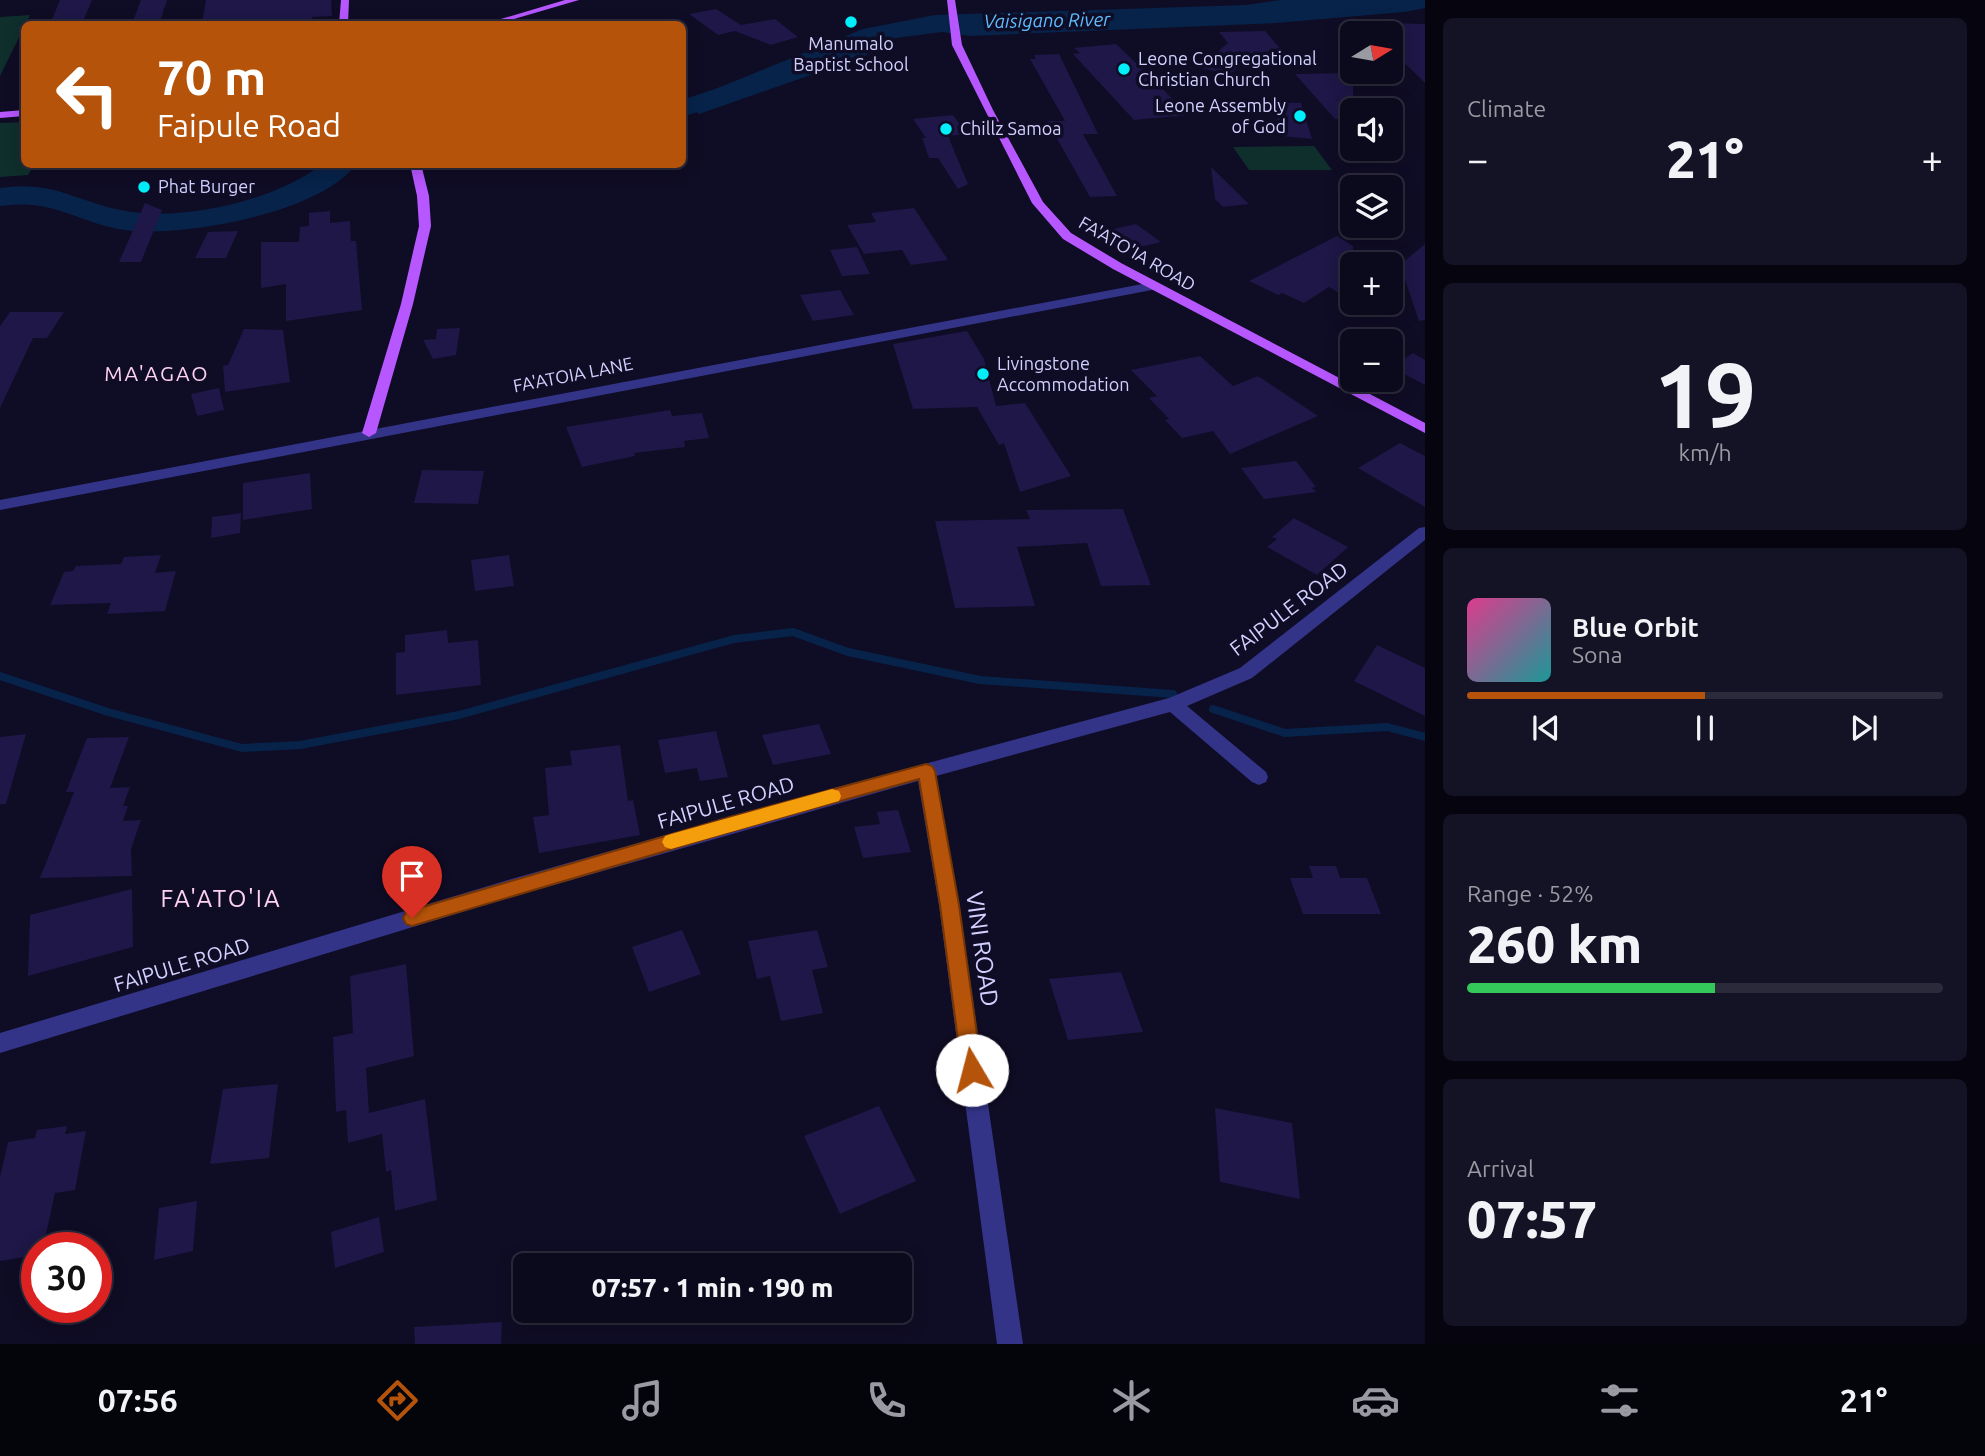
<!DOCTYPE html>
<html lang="en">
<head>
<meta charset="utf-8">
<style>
	:root { --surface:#0b091c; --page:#141225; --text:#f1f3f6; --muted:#9a9aa3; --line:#2b2a3b; --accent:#b45309 }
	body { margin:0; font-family:Ubuntu,sans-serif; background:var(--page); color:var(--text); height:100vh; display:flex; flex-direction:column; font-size:26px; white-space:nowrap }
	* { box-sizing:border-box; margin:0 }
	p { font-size:23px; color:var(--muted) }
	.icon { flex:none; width:38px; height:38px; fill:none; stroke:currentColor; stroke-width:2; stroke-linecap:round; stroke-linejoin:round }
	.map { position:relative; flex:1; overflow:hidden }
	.side { display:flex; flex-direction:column; gap:18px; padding:18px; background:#06050f; width:560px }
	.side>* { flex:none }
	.top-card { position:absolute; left:21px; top:21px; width:665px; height:147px; border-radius:10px; box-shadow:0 4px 18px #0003,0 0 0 2px var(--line); background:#b45309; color:#fff; overflow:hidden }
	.needle { width:46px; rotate:79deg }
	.buttons { position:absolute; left:1340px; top:21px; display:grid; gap:14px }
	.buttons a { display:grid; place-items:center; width:63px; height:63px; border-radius:10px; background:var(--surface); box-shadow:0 4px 18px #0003,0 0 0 2px var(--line); font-size:35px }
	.speed { position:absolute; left:21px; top:1232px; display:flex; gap:14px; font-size:35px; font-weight:700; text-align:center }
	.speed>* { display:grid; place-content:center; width:91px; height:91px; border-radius:50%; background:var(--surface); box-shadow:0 4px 18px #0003,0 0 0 2px var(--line); line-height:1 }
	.speed .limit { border:10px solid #d22; background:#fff; color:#111 }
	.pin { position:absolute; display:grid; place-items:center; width:60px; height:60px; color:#fff; margin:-72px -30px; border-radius:50% 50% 50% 0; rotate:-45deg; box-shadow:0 0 7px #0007 }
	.pin .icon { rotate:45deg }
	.me { position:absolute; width:77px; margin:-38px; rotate:352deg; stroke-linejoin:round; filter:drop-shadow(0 0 5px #0008) }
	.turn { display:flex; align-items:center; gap:24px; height:147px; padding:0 21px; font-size:32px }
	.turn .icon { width:91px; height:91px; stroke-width:2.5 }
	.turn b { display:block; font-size:49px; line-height:60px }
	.big { font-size:52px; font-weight:800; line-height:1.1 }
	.side .widget { flex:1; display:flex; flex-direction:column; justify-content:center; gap:10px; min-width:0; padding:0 24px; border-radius:10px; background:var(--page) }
	.side .dial { align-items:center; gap:0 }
	.dial b { font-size:91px; line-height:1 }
	.song { display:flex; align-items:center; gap:21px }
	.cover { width:84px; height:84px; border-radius:10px; background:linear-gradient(135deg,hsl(330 70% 55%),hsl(180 70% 35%)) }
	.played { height:7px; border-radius:4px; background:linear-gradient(90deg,var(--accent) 50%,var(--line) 50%) }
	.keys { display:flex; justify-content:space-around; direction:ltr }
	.heat { display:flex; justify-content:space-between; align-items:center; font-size:38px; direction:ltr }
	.charge { height:10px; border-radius:5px; background:linear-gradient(90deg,#34c759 52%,var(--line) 0) }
	.trip { position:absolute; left:513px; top:1253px; width:399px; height:70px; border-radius:10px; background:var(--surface); box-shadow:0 4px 18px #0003,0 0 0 2px var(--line); font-weight:800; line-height:70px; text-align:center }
	.dock { display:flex; height:112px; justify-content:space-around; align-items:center; background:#04040b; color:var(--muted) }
	.dock .icon { width:49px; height:49px }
	.dock .on { color:var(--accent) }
	.dock b { font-size:32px; color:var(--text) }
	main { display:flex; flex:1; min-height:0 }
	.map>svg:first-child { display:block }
	.green { fill:#0f2f2c }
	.water { fill:#072349 }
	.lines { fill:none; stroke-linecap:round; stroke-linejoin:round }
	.stream { stroke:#072349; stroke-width:8 }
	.river { fill:#072349; fill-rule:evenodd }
	.building { fill:#1e1747 }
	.minor { fill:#333488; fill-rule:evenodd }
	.major { fill:#b757ff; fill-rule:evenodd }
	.route { fill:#b45309; stroke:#753606; stroke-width:2 }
	.slow { fill:#f59e0b }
	.poi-dot { fill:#00effb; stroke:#0f0c25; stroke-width:2.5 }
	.labels { text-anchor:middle; stroke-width:7; stroke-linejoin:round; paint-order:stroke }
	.far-poi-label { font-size:18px; fill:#d3d0ff; stroke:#0f0c25; text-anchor:start }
	.far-street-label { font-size:18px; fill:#d3d0ff; stroke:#0f0c25 }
	.far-water-label { font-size:19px; font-style:italic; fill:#5ebdff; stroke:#0f0c25 }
	.far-quarter-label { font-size:21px; letter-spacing:2px; fill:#ffd2f1; stroke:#0f0c25 }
	.street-label { font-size:21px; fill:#d3d0ff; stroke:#0f0c25 }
	.quarter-label { font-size:24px; letter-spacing:2px; fill:#ffd2f1; stroke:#0f0c25 }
	.near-street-label { font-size:24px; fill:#d3d0ff; stroke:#0f0c25 }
</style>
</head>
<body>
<main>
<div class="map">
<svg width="1425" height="1344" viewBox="0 0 1425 1344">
	<rect width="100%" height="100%" fill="#0f0c25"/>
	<path class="green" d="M30 15 0 76V17Z
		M24 122V164L34 165 28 175 0 177V123Z
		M1314 146 1332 170H1249L1233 147Z"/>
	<path class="water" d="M1280 0H1425V8L1404 12 1276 23 971 36 942 32 888 39 865 56 699 114 683 102 863 29 935 15 1246 5Z"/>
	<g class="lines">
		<path class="stream" d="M0 676 108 712 242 748 300 745 459 715 734 639 793 632 848 652 980 680 1173 694
			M1213 709 1285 733 1387 727 1425 737"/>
		<path class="river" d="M751 77 761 79 765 85 761 91 682 117V100Z
			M322 164H356C322 213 181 238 125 230 75 222 54 198 0 206V188C52 180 73 200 121 210 178 223 276 201 322 164Z"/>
	</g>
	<path class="building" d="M60 0H92L82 24H50Z
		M141 0H167L159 24H132Z
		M206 0H331L332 16 312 17V21L289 23V19L202 24Z
		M716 9 741 25 775 19 798 37 771 45 735 31 718 35 689 14Z
		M1395 23 1425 24V83L1391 50V33L1372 31 1402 32Z
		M1265 31 1288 57H1250L1229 75 1199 67 1228 43 1219 32Z
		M1116 44 1156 82 1188 115 1134 120 1073 54 1080 53 1074 48Z
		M1059 54 1098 134H1083L1117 196 1090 197 1047 121H1065L1030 59H1036L1034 55Z
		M1353 73V119H1335L1295 74Z
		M1273 102 1301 103 1312 139 1282 136Z
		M953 115 967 134 948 136 968 184 958 189 938 158H929L922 138H926L913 119Z
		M1211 167 1249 204 1223 207 1215 199Z
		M145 203 162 210 141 262H119Z
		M914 208 948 260 911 265 902 250 864 254 847 225 876 222 871 213Z
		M330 211V223L350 221 351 241H356L362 310 286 321V284L261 288V242H299L300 227 309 226V213Z
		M1136 224 1161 242 1128 250 1104 231Z
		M238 231 226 258H195L208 232Z
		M1337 236 1353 246V301L1329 287 1304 303 1282 293 1278 295 1249 281Z
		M1425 244V320L1419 321 1400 265Z
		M857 247 870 274 842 276 830 250Z
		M840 290 854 315 813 321 800 295Z
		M10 312H64L47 338H33L0 408V326Z
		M460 328 456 355 433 359 423 340 436 339 437 329Z
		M244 329 283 330 290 382 225 392 223 366 228 365Z
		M967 331 984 359 996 406 1025 403 1071 476 1020 492 1004 443 999 445 977 407 913 409 893 344Z
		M1413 353 1425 360V385L1391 367Z
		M1200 356 1233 386 1258 376 1318 416 1230 454 1213 431 1182 438 1165 420 1169 419 1149 398 1157 396 1131 370Z
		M219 388 224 410 197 416 191 394Z
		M670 410 672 416 702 413 709 438 684 441 685 447 634 453 635 456 582 467 566 427Z
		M1400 443 1425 456V507L1358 468Z
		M1296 461 1316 487 1312 488 1316 492 1264 499 1241 468Z
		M422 470 484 471 478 504 414 503Z
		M310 473 312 509 243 520V483Z
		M1123 509 1151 585 1101 586 1087 543 1017 547 1035 606 955 608 935 521 1030 519 1026 510Z
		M241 513 240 533 211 538 212 517Z
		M1294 518 1348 547 1317 575 1267 547 1277 539 1272 537Z
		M161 555 155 573 176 571 165 611 107 614 111 603 50 605 64 572 73 571 76 566 121 564 124 557Z
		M509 555 514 586 475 591 471 560Z
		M447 630 448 643 478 640 481 685 396 695V653L405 652V635Z
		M1377 645 1425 668V716L1354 681Z
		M819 724 831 754 773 765 762 735Z
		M716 731 728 777 700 781 697 768 665 773 658 740Z
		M26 734 6 804H0V737Z
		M129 737 110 788 130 787 123 806H128L123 821 141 820 131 849 132 876 40 878 74 792H66L87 738Z
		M620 745 628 801 633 800 640 835 539 853 533 817 549 815 545 768 572 765 570 751Z
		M898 810 911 852 863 858 854 827 880 824 877 812Z
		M1309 866H1336L1340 878H1367L1381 914H1303L1290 878H1313Z
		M132 889 133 947 28 976 30 915Z
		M682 930 701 974 649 992 632 947Z
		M817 930 828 967 812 970 823 1013 781 1021 770 976 757 979 748 941Z
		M406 964 414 1056 366 1068 369 1113 425 1099 437 1200 395 1211 391 1170 386 1172 382 1134 348 1143 346 1110 336 1112 333 1037 353 1033 350 976Z
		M1121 972 1143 1032 1068 1040 1049 979Z
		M278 1084 269 1158 210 1164 223 1089Z
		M879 1106 916 1181 840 1214 804 1136Z
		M1215 1108 1292 1123 1300 1199 1220 1182Z
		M67 1126 65 1134 86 1131 75 1190 55 1193 43 1248H37V1255L0 1261V1177L8 1142 35 1138 37 1130Z
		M197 1201 193 1251 154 1260 159 1208Z
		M379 1217 384 1252 335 1268 331 1232Z
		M502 1322 501 1344H415L414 1327Z"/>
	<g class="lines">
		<path class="minor" d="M1153 282 1157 283V289L0 510V500Z
			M1425 527V540L1252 678 1187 706 1266 772 1268 777 1266 782 1259 785 1252 782 1170 712 936 776 959 905 1023 1344H997L939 905 918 781 508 898 0 1053V1033L508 880 754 810 1169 698 1240 668 1419 528Z"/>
		<path class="major" d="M341 0H349L348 24H339Z
			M565 0H579L497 24H484Z
			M947 0H955L962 45 993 110 1043 202 1071 233 1121 263 1425 423V433L1113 269 1063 239 1032 203 952 45Z
			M24 110V116L0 118V112Z
			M410 164H421L429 196 431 226 413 304 376 433 369 437 362 433 401 304 419 226 417 196Z"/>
	</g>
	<path class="route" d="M926 764 932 766 935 771 959 905 982 1070 979 1077 972 1079 965 1077 962 1070 940 905 919 779 730 832 412 926 406 924 403 918 406 912 412 910 730 817Z"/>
	<path class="slow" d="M832 789 839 791 841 796 839 801 671 849 665 847 662 842 665 836 671 834Z"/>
	<g class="poi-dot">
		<circle cx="851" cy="22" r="7"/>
		<circle cx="1124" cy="69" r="7"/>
		<circle cx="1300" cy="116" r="7"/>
		<circle cx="946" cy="129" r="7"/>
		<circle cx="144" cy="187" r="7"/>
		<circle cx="983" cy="374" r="7"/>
	</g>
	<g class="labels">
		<g class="far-poi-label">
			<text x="851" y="50" text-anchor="middle">Manumalo<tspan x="851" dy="21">Baptist School</tspan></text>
			<text x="1138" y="65">Leone Congregational<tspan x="1138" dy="21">Christian Church</tspan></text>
			<text x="1286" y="112" text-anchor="end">Leone Assembly<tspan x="1286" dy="21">of God</tspan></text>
			<text x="960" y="135">Chillz Samoa</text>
			<text x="158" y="193">Phat Burger</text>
			<text x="997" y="370">Livingstone<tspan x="997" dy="21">Accommodation</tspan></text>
		</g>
		<g class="far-street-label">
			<text transform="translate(1137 254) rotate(30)" y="6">FA'ATO'IA ROAD</text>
			<text transform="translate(573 375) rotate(-11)" y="6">FA'ATOIA LANE</text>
		</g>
		<g class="far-water-label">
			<text transform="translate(1047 20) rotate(-1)" y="7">Vaisigano River</text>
		</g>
		<g class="far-quarter-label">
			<text x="157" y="381">MA'AGAO</text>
		</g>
		<g class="street-label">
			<text transform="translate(1289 609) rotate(-37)" y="7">FAIPULE ROAD</text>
			<text transform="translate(726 803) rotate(-16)" y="7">FAIPULE ROAD</text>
			<text transform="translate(182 965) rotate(-17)" y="7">FAIPULE ROAD</text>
		</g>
		<g class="quarter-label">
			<text x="221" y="907">FA'ATO'IA</text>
		</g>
		<g class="near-street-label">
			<text transform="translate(982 949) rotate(82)" y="8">VINI ROAD</text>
		</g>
	</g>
</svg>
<div class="buttons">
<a><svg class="needle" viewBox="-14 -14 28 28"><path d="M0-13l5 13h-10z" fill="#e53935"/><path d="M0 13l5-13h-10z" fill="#9a9aa3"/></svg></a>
<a><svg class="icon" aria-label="sound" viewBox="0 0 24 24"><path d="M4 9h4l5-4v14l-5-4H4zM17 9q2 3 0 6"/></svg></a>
<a><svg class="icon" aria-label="layers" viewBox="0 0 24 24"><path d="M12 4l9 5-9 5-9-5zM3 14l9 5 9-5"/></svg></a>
<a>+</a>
<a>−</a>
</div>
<div class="speed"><div class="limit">30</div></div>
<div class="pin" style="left:412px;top:918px;background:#d93025"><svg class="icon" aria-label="arrive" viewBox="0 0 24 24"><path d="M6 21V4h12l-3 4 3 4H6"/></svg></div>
<svg class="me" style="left:972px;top:1070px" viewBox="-20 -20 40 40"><circle r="19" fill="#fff"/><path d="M0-13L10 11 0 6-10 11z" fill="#b45309"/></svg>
<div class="trip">07:57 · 1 min · 190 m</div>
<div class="top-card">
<div class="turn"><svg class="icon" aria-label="left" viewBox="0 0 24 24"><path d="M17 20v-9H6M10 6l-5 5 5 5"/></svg><div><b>70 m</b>Faipule Road</div></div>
</div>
</div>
<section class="side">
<div class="widget"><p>Climate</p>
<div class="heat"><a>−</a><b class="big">21°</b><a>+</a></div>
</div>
<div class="widget dial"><b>19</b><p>km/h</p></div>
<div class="widget">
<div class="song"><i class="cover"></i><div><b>Blue Orbit</b><p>Sona</p></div></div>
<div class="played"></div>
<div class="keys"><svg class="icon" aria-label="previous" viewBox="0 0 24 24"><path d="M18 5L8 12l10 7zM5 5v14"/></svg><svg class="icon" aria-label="pause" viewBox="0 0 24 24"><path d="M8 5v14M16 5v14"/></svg><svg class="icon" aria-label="next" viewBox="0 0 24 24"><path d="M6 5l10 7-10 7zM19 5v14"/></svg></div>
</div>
<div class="widget"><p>Range · 52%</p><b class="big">260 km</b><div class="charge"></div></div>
<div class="widget"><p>Arrival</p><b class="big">07:57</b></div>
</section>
</main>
<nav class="dock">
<b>07:56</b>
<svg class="icon on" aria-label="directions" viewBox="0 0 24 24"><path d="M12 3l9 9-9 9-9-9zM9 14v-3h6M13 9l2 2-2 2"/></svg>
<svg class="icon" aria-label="music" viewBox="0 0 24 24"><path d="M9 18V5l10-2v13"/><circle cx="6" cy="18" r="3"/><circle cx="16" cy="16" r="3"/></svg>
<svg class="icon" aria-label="phone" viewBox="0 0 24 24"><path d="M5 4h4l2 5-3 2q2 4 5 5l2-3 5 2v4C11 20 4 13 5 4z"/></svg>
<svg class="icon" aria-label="climate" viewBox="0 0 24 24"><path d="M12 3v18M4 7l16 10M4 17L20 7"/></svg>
<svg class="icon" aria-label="car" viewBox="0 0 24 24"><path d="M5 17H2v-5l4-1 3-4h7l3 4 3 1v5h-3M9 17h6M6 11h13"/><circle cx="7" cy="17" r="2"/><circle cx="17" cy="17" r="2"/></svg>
<svg class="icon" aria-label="filters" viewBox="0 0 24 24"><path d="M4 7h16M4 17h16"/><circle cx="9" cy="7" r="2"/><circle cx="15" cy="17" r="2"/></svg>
<b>21°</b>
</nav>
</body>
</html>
